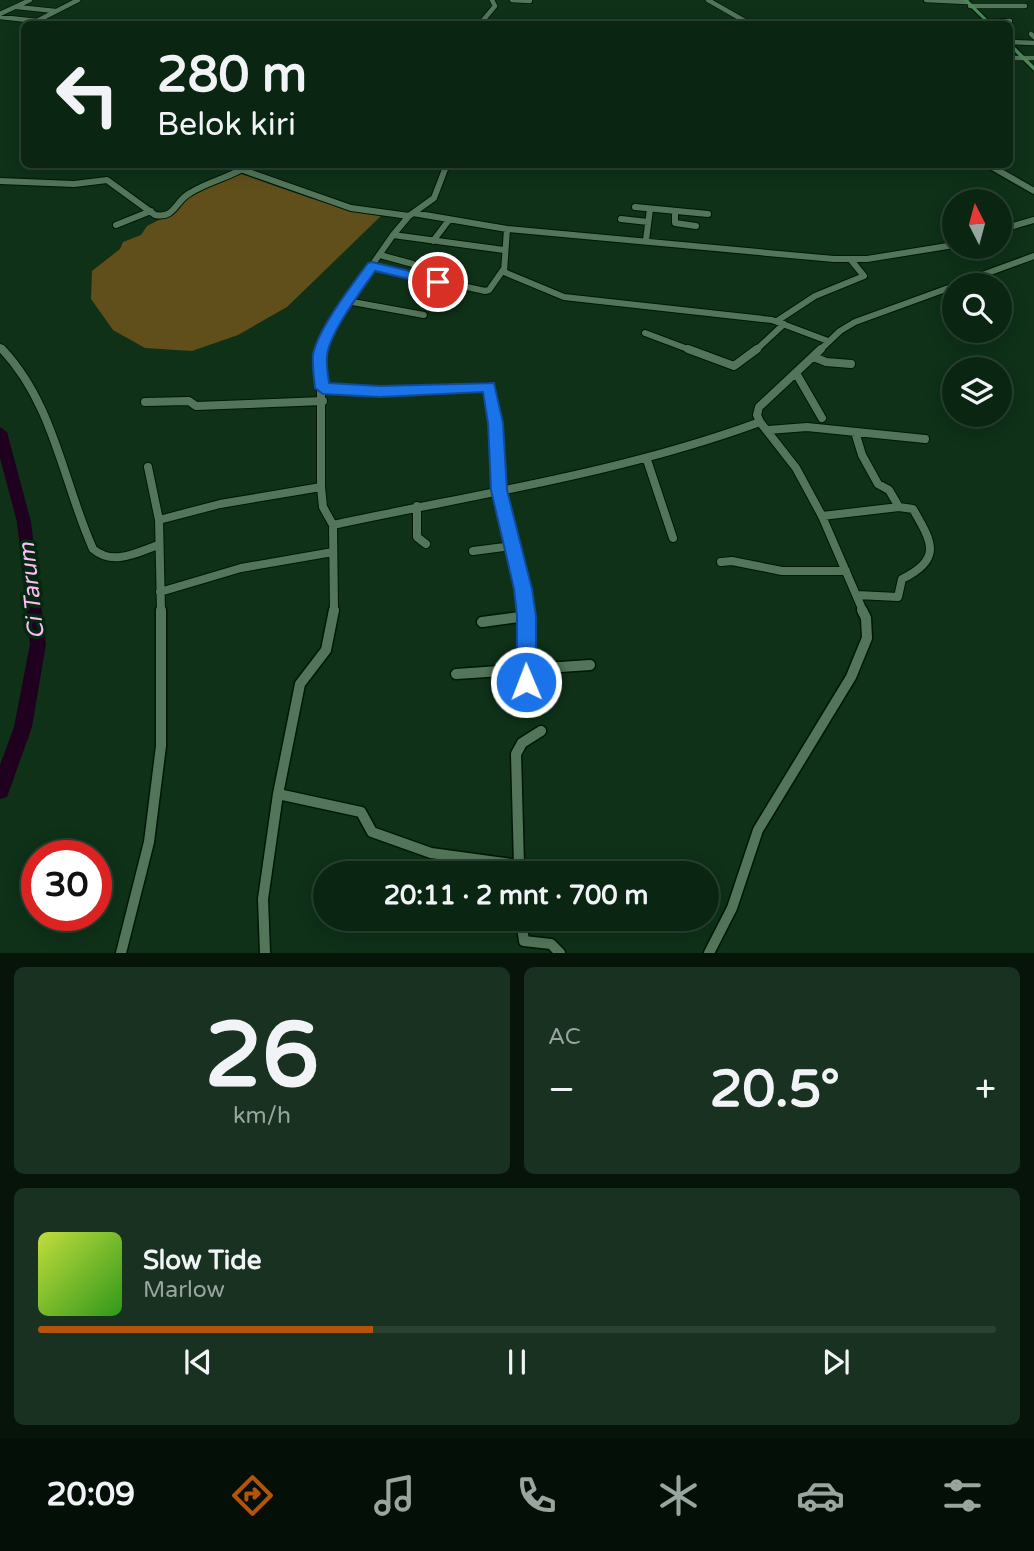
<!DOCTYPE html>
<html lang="id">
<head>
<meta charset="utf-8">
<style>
	:root { --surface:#0a2512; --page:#183120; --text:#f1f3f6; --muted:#99a59f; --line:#2a4232; --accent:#b45309 }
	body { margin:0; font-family:"Varela Round",sans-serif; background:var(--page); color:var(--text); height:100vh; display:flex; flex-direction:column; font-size:26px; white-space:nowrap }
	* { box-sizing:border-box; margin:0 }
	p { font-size:23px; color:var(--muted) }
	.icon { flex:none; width:38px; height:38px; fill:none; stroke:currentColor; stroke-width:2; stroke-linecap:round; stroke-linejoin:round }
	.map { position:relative; height:953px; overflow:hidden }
	.panel { display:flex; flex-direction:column; gap:14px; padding:14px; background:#06140a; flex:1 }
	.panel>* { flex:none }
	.banner { position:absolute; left:21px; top:21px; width:992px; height:147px; border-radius:10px; box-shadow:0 4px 18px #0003,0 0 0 2px var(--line); background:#0a2512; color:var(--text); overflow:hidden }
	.needle { width:46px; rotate:354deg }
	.buttons { position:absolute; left:942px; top:189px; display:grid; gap:14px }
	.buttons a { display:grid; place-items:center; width:70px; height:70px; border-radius:50%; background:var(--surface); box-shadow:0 4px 18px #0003,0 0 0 2px var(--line); font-size:35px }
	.speed { position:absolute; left:21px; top:840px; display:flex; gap:14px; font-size:35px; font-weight:700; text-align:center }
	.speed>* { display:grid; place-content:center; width:91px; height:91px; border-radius:50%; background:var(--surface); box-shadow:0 4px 18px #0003,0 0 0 2px var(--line); line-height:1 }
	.speed .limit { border:10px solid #d22; background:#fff; color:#111 }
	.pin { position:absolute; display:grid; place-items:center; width:60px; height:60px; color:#fff; margin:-30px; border:4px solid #fff; border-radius:50%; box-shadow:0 2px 7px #0007 }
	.me { position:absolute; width:77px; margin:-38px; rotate:359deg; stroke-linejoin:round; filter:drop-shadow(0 0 5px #0008) }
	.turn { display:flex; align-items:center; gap:24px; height:147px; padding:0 21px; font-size:32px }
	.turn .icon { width:91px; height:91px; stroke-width:2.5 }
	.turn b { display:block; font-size:49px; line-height:60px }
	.big { font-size:52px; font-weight:700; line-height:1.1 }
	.panel .card { flex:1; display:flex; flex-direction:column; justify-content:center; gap:10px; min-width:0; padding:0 24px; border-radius:10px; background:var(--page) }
	.panel .dial { align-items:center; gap:0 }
	.dial b { font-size:91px; line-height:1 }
	.song { display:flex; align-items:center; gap:21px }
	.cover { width:84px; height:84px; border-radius:10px; background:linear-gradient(135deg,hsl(70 70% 55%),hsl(110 70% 35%)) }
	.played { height:7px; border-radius:4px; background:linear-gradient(90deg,var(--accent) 35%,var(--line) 35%) }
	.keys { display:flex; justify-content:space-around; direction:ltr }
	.heat { display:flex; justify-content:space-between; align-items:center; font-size:38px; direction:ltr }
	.panel .tiles { flex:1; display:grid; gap:14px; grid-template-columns:1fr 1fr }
	.card:last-child { grid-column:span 2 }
	.trip { position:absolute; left:313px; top:861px; width:406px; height:70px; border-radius:35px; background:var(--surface); box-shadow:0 4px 18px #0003,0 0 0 2px var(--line); font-weight:700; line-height:70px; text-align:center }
	.tabs { display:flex; height:112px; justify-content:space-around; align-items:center; background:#040f07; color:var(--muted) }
	.tabs .icon { width:49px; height:49px }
	.tabs .active { color:var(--accent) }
	.tabs b { font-size:32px; color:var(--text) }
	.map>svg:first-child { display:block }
	.green { fill:#614f1b }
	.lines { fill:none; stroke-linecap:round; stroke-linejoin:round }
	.river { fill:#20001f; fill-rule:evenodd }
	.minor-far3-casing { stroke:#001706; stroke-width:6 }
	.minor-far2-casing { stroke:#001706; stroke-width:8 }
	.minor-far1-casing { stroke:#001706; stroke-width:10 }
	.minor-casing { stroke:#001706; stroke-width:13 }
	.major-casing { stroke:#001706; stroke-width:2 }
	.minor-far3 { stroke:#53765a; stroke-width:4.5 }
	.minor-far2 { stroke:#53765a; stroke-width:6 }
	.minor-far1 { stroke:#53765a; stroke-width:8 }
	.minor { stroke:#53765a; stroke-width:10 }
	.major { fill:#4a8a5b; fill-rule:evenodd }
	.route { fill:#1a73e8; stroke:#114b97; stroke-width:2 }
	.labels { text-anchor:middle; stroke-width:7; stroke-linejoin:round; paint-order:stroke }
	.water-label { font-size:23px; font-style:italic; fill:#fdbbf5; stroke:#03270f }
</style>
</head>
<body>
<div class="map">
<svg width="1034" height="953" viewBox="0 0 1034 953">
	<rect width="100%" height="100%" fill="#0e3118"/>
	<path class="green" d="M241 174C288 190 334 210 384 213L287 307 238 335 192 351 145 348 113 330 91 299 92 271 120 249 123 242 141 235 147 226 169 215 186 196Z"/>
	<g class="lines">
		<path class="river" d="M0 427 7 432 31 522 46 644 32 727 7 797 0 799V765L14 727 30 644 17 522 0 458Z"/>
		<defs>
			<path id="minor-far3" d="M512 0 530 1
				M708 0 750 24
				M926 0 967 2
				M970 6H1025
				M17 7 55 11
				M0 14 30 0
				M0 17 37 21 78 0
				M987 22 1010 21
				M480 24 495 6 492 0
				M1031 34 1034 37
				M1010 42 1034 43
				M1010 58H1034"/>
			<path id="minor-far2" d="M987 164 1034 191
				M243 170 351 208 409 216
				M0 181 74 184 107 180 155 215C175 219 175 201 190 193 209 181 232 177 251 164
				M635 207 708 214
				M675 211V223L696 226
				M413 213 507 229 834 259H867L954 245
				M621 219 648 222
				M116 225 151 211
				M507 229 504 272 564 297 772 320 828 341
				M999 230 1034 220
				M393 235 504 250
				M646 240 650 209
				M433 241 449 220
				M380 255 413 264
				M372 266 485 291 489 290 503 270
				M955 285 1034 256
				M347 301 424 315
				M777 321 815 296 864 276 851 260
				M645 333 693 351
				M0 347 4 351
				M321 351 347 301 393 235 409 216 434 198 447 164
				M755 351 784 324
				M819 351 840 331 855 322 954 286"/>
			<path id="minor-far1" d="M2 349C54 404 63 482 93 549 113 566 136 553 158 545
				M321 349V487L323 507 333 525C477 494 621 473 760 422L757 415 759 407 821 349
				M688 349 734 366 757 349
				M814 357 826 362 851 364
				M796 373 822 418
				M323 388 380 391 489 387C497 421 494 455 499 490 506 531 524 570 526 611
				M145 402 189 401 196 406 323 401
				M760 422 796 468 822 516 863 611
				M768 430 807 427 925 439
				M855 432 862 455 878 484 889 490 899 507 913 509C932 542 943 559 902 579L898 597 857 595
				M647 460 673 538
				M148 467 159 520 161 611
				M417 506V537L426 544
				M822 516 899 507
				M159 520 220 504 321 487
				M333 525 334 611
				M473 551 512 546
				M721 562 732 561 782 571H846
				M160 592 241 568 333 552"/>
			<path id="minor" d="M526 610 525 677 529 697 533 704H546
				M482 622 527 616
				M456 674 590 665
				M278 794 361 812 372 832 431 853 519 865 520 873
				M519 865 516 754 522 743 541 731
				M521 919 524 941 551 944 560 953
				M121 953 149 842 161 746V610
				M265 953 263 899 278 794 300 684 326 650 334 610
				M709 953 732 908 758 830 851 677 867 638 866 618 862 610"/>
			<path id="major" d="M963 0H968L992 24H988Z
				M1010 42 1034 66V71L1010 47Z"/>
		</defs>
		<use href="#minor-far3" class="minor-far3-casing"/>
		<use href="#minor-far2" class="minor-far2-casing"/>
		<use href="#minor-far1" class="minor-far1-casing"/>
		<use href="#minor" class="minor-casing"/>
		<use href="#major" class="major-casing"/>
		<use href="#minor-far3" class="minor-far3"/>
		<use href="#minor-far2" class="minor-far2"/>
		<use href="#minor-far1" class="minor-far1"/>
		<use href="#minor" class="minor"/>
		<use href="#major" class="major"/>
	</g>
	<path class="route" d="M372 262 443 279 445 282 438 286 375 271C362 290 329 333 327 356 326 365 328 375 329 383L380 386 494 383 503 423 507 490 532 589 536 616V682L533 689 526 691 520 689 517 682V616L514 589 491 490 488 423 483 392 380 397 323 394 315 388C314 378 312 365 313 355 317 330 352 285 368 263Z"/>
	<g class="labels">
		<g class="water-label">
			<text transform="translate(31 591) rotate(-96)" y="8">Ci Tarum</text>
		</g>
	</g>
</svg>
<div class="buttons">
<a><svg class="needle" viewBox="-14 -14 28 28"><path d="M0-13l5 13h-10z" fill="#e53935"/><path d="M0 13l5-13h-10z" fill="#99a59f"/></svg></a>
<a><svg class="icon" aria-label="search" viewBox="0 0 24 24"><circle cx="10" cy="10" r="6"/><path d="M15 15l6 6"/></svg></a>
<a><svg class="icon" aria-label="layers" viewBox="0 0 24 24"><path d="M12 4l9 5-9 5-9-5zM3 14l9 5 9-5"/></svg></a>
</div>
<div class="speed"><div class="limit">30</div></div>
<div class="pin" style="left:438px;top:282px;background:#d93025"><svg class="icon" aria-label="arrive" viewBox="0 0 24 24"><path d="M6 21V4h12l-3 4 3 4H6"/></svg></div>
<svg class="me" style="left:526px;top:682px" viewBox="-20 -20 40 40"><circle r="17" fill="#1a73e8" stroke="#fff" stroke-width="3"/><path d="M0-11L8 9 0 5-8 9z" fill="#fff"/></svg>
<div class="trip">20:11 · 2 mnt · 700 m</div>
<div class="banner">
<div class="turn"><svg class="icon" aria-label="left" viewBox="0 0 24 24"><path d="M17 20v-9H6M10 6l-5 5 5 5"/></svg><div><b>280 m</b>Belok kiri</div></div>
</div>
</div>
<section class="panel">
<div class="tiles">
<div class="card dial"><b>26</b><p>km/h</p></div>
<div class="card"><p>AC</p>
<div class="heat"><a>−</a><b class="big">20.5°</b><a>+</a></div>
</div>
<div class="card">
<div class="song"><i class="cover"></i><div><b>Slow Tide</b><p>Marlow</p></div></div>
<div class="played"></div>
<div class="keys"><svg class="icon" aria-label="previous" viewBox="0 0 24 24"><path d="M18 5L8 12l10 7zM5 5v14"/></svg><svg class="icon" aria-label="pause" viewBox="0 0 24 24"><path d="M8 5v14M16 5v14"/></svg><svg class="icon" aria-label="next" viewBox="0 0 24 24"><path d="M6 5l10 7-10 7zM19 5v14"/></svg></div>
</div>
</div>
</section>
<nav class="tabs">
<b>20:09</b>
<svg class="icon active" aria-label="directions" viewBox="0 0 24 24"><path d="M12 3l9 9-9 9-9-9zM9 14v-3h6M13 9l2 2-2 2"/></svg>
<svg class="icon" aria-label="music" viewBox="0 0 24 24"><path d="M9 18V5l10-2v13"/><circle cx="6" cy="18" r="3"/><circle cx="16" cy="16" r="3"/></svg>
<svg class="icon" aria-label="phone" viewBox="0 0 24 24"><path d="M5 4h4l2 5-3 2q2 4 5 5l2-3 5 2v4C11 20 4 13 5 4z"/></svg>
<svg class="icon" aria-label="climate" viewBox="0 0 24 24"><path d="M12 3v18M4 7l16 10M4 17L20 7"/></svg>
<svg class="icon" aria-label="car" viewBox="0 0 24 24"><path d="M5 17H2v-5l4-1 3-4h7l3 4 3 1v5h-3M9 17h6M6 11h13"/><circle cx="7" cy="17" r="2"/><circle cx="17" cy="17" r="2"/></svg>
<svg class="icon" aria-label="filters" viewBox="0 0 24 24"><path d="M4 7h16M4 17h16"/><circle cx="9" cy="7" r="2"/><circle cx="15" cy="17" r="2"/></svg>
</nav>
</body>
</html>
